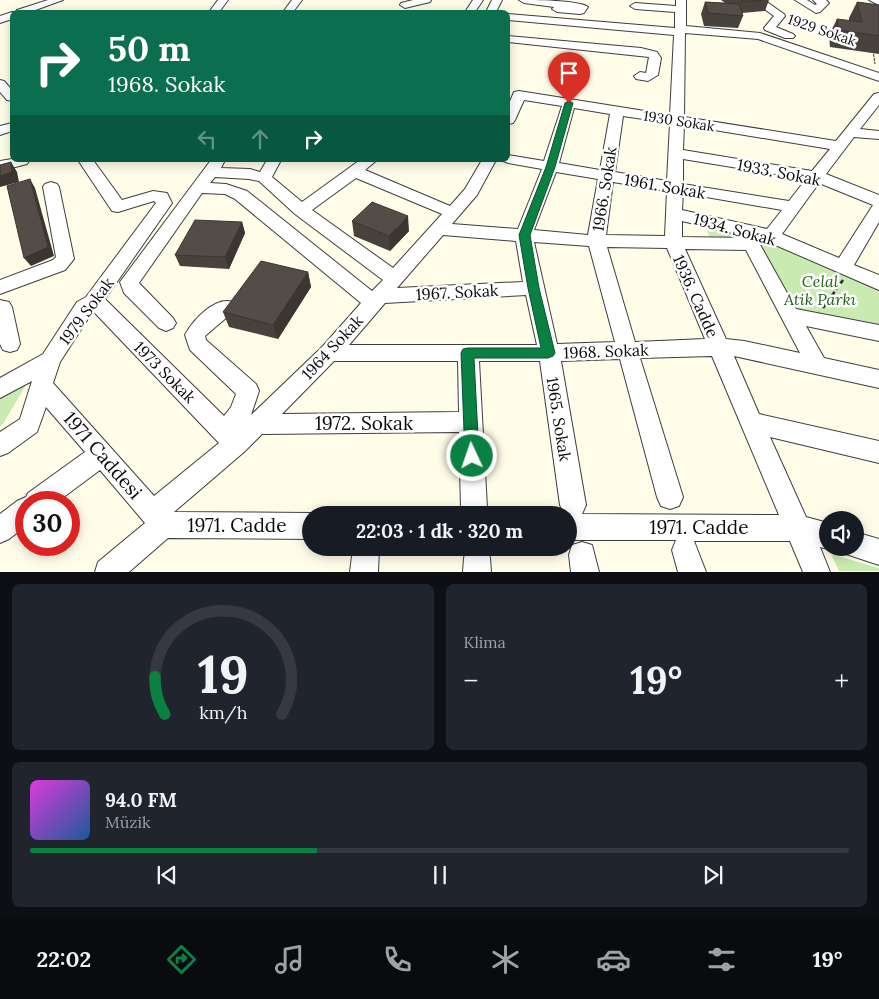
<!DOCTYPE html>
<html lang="tr">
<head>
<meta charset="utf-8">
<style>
	:root { --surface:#171b24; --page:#20242c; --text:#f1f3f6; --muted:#9ea1a6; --line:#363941; --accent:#0b8043 }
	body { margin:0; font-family:Lora,serif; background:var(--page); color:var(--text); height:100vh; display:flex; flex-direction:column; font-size:19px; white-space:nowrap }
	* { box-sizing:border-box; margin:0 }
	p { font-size:16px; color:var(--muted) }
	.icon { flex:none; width:28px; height:28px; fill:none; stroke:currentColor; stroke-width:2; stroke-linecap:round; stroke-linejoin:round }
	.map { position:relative; height:572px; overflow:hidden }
	.sheet { display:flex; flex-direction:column; gap:12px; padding:12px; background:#0d0f14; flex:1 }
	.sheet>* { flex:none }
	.guide { position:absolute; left:10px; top:10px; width:500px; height:152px; border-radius:8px; box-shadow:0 2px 12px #0003; background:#0b6e4f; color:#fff; overflow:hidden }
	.fabs { position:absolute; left:819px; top:511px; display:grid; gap:10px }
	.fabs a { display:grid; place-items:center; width:45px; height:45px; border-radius:50%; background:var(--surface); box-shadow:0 2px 12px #0003; font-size:25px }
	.speed { position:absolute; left:15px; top:491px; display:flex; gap:10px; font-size:25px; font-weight:700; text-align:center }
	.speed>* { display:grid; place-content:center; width:65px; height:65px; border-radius:50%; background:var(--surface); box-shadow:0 2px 12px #0003; line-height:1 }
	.speed .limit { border:8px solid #d22; background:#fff; color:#111 }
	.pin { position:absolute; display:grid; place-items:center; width:42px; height:42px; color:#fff; margin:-51px -21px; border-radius:50% 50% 50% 0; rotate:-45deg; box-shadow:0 0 5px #0007 }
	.pin .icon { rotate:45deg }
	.me { position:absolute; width:55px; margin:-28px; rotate:357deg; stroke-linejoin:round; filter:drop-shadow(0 0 4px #0008) }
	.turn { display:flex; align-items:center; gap:18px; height:105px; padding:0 15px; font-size:22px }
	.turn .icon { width:65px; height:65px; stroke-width:2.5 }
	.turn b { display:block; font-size:35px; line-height:42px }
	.lanes { display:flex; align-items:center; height:48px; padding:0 15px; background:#0003; justify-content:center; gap:25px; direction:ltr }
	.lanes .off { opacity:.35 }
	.big { font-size:38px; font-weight:800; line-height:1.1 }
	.sheet .card { flex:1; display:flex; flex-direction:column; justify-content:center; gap:8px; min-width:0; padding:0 18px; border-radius:8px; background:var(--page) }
	.sheet .dial { align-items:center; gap:0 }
	.dial svg { height:130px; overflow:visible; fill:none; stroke:var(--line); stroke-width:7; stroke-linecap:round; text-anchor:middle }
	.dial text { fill:var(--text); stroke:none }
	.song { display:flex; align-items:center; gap:15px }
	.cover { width:60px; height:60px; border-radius:8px; background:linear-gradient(135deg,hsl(300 70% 55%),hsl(210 70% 35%)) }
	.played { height:5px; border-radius:2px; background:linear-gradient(90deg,var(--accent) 35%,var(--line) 35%) }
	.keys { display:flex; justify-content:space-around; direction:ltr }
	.heat { display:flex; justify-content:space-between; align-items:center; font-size:28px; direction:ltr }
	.sheet .tiles { flex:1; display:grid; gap:12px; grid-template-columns:1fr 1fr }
	.card:last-child { grid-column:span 2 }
	.trip { position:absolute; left:302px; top:506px; width:275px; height:50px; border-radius:25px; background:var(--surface); box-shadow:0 2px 12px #0003; font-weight:800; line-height:50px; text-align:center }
	.tabs { display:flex; height:80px; justify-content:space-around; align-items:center; background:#090b0e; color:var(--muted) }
	.tabs .icon { width:35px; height:35px }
	.tabs .active { color:var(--accent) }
	.tabs b { font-size:22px; color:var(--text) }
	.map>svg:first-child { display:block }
	.green { fill:#c9eab1 }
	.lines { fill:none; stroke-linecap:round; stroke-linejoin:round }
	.minor-casing { stroke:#3e3e3e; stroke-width:2 }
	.path-far1 { stroke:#2d2d2d; stroke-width:1; stroke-dasharray:3 1; stroke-linecap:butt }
	.path { stroke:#2d2d2d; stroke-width:2.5; stroke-dasharray:5 2.5; stroke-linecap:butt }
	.minor { fill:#fff; fill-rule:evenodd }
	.wall { fill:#48423d }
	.shaded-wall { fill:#3b3632 }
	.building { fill:#544d47; stroke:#3b3632 }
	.route { fill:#0b8043; stroke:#07532c }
	.labels { text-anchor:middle; stroke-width:5; stroke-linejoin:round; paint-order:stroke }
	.far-street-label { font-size:14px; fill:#0b0b0b; stroke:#fff }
	.street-label { font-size:16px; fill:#0b0b0b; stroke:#fff }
	.park-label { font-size:16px; font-style:italic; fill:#226419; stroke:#fff }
	.near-street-label { font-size:19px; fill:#0b0b0b; stroke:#fff }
</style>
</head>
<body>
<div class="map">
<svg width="879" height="572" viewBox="0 0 879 572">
	<rect width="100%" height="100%" fill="#fffde8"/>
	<path class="green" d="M705 223 774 241 879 288V329L803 313 797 308 757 245 710 240Z
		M36 368 3 424 0 426V389Z
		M831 554 879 568V571H839Z"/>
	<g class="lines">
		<defs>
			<path id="minor" d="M48 0H63L30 12H16L17 10Z
				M218 0H228L219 12H209Z
				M292 0H302L293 12H283Z
				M413 0H431L430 2 405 8 400 5 401 3Z
				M473 0H483L475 12H465Z
				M492 0H502L496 12H486Z
				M519 0C533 0 579 0 588 7L584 13 580 14 557 12 552 9 554 7 524 3Z
				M676 0H686V26L760 33 879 73V81L758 39 685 33 684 117 836 141 874 94 879 93V105L860 129 879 131V139L854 137 826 174 879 195V222L854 265 879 275V290L766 241 682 221V237L749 238 758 241 796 309 879 325V341L806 326 824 358 879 370V388L734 356 759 414 879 441V463L770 437 806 517 828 523V548H832L828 549 820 547 830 572H803L790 541H694L706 572H678L672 550 676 540H569V515L564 514 560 505 540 361H479L487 508 484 515H464L461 508 459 432 262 434 244 452 174 512 311 513 316 515H311V539L168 538 129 572H95L98 562 145 523 100 470 57 502H26V526L9 539 0 543V514L17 501 26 497 28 493 85 452 46 407 37 432 8 453 0 456V432L20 419 32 381 0 398V378L43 354 77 302 86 297 156 203 154 201 118 212 112 211 78 160H93L122 200 153 191 167 193 172 203 105 299 224 416 231 407 236 394 190 350 185 335C193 320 215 296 233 302L236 307 233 312 205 336 206 340 256 384 259 391 251 415 322 347 361 303 235 199 225 194 202 193 139 283 173 318 176 323 173 328 166 331 159 328 124 293 120 282 211 160H225L221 168 250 169 260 172 267 160H281L272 177 302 202 360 160H377L365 170 450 206 465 189 482 160H496L477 195 452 224 518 229 542 169 508 163 501 160H508V155L544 161 562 106 524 100 515 120 513 123 508 124V106L514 92 519 91 670 115 674 35 508 20V14L675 28V12L635 9 630 6 635 3 676 6ZM574 108 610 114 600 170 559 163ZM623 116 670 123 667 181 615 172ZM684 125 830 149 812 171 683 150ZM683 159 806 179 789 201 683 184ZM556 172 598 179 588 235 534 230ZM215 177 249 179 259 181 295 214 383 280 372 291 247 191 226 184 210 183ZM356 178 442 214 393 268 312 210ZM613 182 667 191 665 236 606 235ZM819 183 873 205 839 258 782 234ZM683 193 782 210 767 229 682 210ZM443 235 516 241 523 282 397 288ZM534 242 589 246 615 342 557 344ZM607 247 667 248 705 339 635 342ZM685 249 746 250 800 353 744 341 726 339ZM526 295 537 345H349L385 303ZM93 311 219 443 154 496 53 383 60 362ZM712 356 779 515 582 514 586 505 561 361 620 359 657 497 661 506 670 509 679 506 683 497 640 358ZM334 361H458L459 412 282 414Z
				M752 0H764L784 14 785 16 776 27 793 34 795 36 793 38H785L765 30 764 28 774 16Z
				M795 0H807L815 5 817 4 813 0H826L829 3 820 12 816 13Z
				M869 0H879V5Z
				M12 12H15H12V19L0 23V16Z
				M508 36 641 48 657 52 661 58 658 75 648 81 636 79 634 76 640 72 646 73 649 57 508 42Z
				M0 80 4 81 12 90V101L7 100 0 92Z
				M12 123V131L0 135V126Z
				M12 159 29 161 27 164 0 171V161Z
				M51 182 57 184 59 187 74 259 65 270 0 294V280L53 260 56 257 43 187 45 184Z
				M0 300 9 302 12 307 20 344 17 350 10 352 3 350 0 344Z
				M855 532 879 539V565L846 554 843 548H855Z
				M582 542 592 545 599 572H571L569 555 572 545Z
				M353 548H379L378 572H350Z
				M467 548H487L490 558 491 572H463L464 558Z"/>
		</defs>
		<use href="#minor" class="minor-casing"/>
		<path class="path-far1" d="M873 50 875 64"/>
		<path class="path" d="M823 308 843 280"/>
		<use href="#minor" class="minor"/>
	</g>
	<path class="wall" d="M721 0H769L765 11 742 13 743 16 738 28 704 26 701 14 705 2 725 3Z
		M857 2 879 5V54L830 47 829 35 837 19 849 21V18Z
		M352 221 409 231 390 251 354 236Z
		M242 222 245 233 229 269 180 266 175 255Z
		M308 272 311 287 278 339 229 327 223 312Z"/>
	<path class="shaded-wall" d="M11 162 17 172 19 182 0 187V176Z
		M30 179 35 188 54 256 31 266 24 258Z
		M408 216 409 231 390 251 389 236Z
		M242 222 245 233 229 269 225 257Z
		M308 272 311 287 278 339 273 325Z"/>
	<path class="building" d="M741 0H762L744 2Z
		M705 2 739 4 743 16 708 13Z
		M857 2 879 5V36L839 30 837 19 862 22Z
		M11 162 12 172 0 176V165Z
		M30 179 48 247 24 258 7 186Z
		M372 202 408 216 389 236 352 221Z
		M195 220 242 222 225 257 175 255Z
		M261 261 308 272 273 325 223 312Z"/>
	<path class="route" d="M569 101 573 103 555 167 530 235 539 288 555 353 553 356 548 358H474L479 456 477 461 472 463 467 461 465 456 461 353 463 349 468 348H541L528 288 519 235 546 167 565 103Z"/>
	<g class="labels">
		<g class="far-street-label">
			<text transform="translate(822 30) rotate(19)" y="5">1929 Sokak</text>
			<text transform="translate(679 121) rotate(9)" y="5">1930 Sokak</text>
		</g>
		<g class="street-label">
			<text transform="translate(779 172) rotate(11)" y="6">1933. Sokak</text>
			<text transform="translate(665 186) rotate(10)" y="6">1961. Sokak</text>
			<text transform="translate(604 189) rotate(-81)" y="6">1966. Sokak</text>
			<text transform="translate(735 229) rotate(15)" y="6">1934. Sokak</text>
			<text transform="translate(457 292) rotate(-3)" y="6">1967. Sokak</text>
			<text transform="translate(696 296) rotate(66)" y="6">1936. Cadde</text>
			<text transform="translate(86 311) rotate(-53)" y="6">1979 Sokak</text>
			<text transform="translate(332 347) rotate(-47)" y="6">1964 Sokak</text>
			<text transform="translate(606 351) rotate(-2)" y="6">1968. Sokak</text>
			<text transform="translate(165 372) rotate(45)" y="6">1973 Sokak</text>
			<text transform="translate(559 419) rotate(81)" y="6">1965. Sokak</text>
		</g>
		<g class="park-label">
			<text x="820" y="287">Celal<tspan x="820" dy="18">Atik Parkı</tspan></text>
		</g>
		<g class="near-street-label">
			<text x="364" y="430">1972. Sokak</text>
			<text transform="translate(103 455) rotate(49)" y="7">1971 Caddesi</text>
			<text x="237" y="532">1971. Cadde</text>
			<text x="699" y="534">1971. Cadde</text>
		</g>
	</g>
</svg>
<div class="fabs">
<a><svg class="icon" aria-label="sound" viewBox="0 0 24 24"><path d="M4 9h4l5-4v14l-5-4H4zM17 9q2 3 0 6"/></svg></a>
</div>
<div class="speed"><div class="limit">30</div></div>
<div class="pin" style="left:569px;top:103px;background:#d93025"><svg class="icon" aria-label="arrive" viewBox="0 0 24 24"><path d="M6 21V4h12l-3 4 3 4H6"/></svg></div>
<svg class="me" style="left:472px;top:456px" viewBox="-20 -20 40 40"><circle r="17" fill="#0b8043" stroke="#fff" stroke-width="3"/><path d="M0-11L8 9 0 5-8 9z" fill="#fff"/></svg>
<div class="trip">22:03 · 1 dk · 320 m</div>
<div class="guide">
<div class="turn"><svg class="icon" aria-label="right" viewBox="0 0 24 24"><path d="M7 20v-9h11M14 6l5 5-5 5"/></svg><div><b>50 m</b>1968. Sokak</div></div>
<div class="lanes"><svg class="icon off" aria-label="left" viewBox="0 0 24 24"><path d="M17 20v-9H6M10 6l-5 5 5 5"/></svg><svg class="icon off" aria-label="ahead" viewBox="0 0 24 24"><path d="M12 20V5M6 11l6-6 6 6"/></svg><svg class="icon" aria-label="right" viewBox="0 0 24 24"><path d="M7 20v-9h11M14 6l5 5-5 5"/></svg></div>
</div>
</div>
<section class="sheet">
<div class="tiles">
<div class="card dial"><svg viewBox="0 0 100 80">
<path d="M14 69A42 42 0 1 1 86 69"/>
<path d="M14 69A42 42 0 0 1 8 46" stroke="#0b8043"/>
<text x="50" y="56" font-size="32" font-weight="700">19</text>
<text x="50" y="72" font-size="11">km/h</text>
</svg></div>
<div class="card"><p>Klima</p>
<div class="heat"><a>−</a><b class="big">19°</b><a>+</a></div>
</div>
<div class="card">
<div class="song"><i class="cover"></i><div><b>94.0 FM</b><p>Müzik</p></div></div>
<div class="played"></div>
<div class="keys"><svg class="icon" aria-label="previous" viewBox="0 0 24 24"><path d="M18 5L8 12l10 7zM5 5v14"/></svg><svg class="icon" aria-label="pause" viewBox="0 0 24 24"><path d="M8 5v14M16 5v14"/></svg><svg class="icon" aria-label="next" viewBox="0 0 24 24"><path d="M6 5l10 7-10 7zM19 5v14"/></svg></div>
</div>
</div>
</section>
<nav class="tabs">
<b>22:02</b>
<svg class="icon active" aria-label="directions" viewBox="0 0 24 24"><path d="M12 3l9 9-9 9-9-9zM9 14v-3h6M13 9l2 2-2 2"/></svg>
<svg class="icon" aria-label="music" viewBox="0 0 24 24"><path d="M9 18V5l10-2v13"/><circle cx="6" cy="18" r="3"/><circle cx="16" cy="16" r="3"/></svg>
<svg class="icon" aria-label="phone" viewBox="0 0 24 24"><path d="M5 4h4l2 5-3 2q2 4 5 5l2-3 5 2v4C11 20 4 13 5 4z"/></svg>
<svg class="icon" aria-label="climate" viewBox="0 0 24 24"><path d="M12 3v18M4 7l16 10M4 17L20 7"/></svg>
<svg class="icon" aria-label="car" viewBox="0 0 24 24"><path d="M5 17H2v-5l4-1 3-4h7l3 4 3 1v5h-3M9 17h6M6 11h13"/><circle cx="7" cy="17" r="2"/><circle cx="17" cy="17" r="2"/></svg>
<svg class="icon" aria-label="filters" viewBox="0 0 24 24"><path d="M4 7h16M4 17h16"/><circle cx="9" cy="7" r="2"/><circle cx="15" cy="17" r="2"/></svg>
<b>19°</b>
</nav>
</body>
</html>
